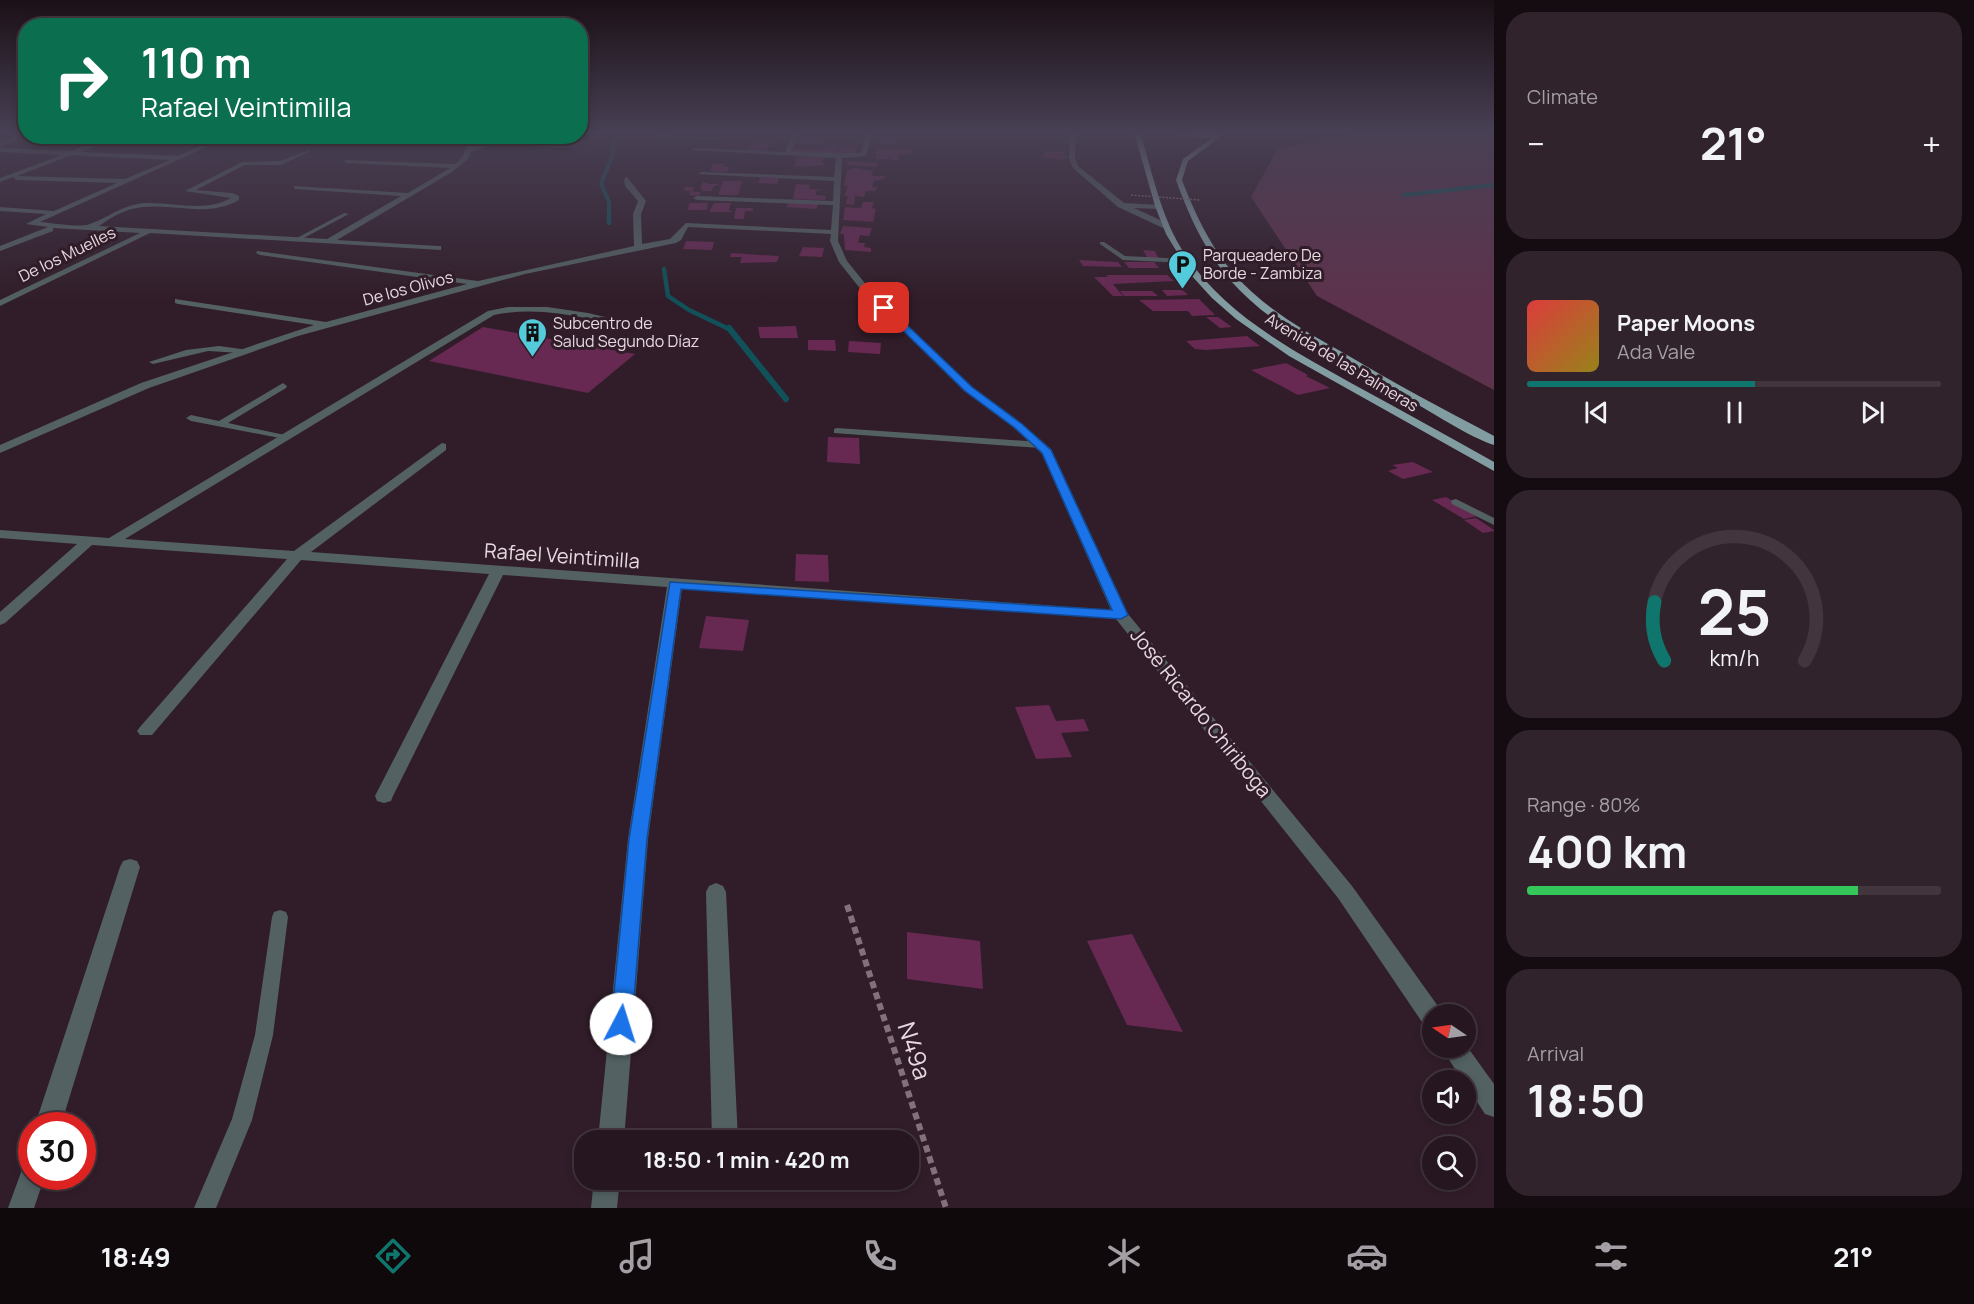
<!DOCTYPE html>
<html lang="en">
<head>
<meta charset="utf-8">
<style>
	:root { --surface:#25161f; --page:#31232c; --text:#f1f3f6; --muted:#a39fa4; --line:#42353d; --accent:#0f766e }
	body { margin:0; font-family:Manrope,sans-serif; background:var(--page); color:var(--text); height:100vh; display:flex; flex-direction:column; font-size:22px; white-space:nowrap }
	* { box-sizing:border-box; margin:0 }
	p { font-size:20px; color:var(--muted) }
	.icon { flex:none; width:33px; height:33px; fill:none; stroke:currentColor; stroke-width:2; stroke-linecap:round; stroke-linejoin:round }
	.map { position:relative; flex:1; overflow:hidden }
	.details { display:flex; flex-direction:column; gap:12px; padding:12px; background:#140c11; width:480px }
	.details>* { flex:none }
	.hud { position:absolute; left:18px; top:18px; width:570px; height:126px; border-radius:24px; box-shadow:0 3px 9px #0003,0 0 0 2px var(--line); background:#0b6e4f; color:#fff; overflow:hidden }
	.needle { width:39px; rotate:283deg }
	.controls { position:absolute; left:1422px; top:1004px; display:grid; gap:12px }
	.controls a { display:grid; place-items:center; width:54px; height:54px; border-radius:50%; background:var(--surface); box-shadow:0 3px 9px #0003,0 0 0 2px var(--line); font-size:30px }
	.speed { position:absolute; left:18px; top:1112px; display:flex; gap:12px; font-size:30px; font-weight:700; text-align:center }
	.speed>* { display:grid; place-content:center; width:78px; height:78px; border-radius:50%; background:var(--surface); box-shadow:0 3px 9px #0003,0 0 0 2px var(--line); line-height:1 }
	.speed .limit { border:9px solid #d22; background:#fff; color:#111 }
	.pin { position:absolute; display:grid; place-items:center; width:51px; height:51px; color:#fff; margin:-26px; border-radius:12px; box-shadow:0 3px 9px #0006 }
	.me { position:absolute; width:66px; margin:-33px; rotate:5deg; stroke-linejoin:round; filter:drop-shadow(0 0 4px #0008) }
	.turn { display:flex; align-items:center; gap:21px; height:126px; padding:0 24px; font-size:27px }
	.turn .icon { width:78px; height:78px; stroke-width:2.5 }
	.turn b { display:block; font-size:42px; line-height:51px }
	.big { font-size:45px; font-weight:700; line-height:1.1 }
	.details .card { flex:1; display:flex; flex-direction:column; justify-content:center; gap:9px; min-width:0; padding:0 21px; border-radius:24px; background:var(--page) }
	.details .dial { align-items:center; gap:0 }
	.dial svg { height:156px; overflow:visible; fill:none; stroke:var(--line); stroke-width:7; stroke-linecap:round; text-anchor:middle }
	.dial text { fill:var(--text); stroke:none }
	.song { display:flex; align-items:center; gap:18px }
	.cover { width:72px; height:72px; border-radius:9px; background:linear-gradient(135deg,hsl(0 70% 55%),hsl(50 70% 35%)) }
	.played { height:6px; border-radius:3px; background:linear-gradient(90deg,var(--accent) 55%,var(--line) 55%) }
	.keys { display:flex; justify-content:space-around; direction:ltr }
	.heat { display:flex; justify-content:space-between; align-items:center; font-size:33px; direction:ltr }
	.charge { height:9px; border-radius:4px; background:linear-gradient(90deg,#34c759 80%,var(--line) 0) }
	.trip { position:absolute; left:574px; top:1130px; width:345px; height:60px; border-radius:24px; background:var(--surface); box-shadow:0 3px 9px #0003,0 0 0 2px var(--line); font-weight:700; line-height:60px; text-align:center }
	.tab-bar { display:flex; height:96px; justify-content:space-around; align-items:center; background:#0f090c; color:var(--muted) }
	.tab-bar .icon { width:42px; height:42px }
	.tab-bar .selected { color:var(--accent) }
	.tab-bar b { font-size:27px; color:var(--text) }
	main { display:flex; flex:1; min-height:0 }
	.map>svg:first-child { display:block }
	.green { fill:#5d324c }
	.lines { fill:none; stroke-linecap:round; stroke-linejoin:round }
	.stream-far2 { stroke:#115159; stroke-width:4 }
	.stream-far1 { stroke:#115159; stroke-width:4.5 }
	.stream { stroke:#115159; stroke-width:6 }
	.building { fill:#672952 }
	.path { stroke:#82707b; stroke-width:6; stroke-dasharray:7 4.5; stroke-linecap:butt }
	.lane { fill:#536162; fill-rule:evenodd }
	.street { fill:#536162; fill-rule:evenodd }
	.primary { fill:#819da1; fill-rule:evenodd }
	.highway { fill:#93b5ba; fill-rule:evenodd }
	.path-bridge { stroke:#82707b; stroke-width:1.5; stroke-dasharray:2 1.5; stroke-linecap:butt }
	.route { fill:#1a73e8; stroke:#114b97; stroke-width:1.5 }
	.labels { text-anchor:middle; stroke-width:6; stroke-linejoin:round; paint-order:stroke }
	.far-street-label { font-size:16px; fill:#e7d9e1; stroke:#311d29 }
	.far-poi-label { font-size:16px; fill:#e7d9e1; stroke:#311d29; text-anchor:start }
	.street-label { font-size:20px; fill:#e7d9e1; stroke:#311d29 }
	.near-street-label { font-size:24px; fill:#e7d9e1; stroke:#311d29 }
</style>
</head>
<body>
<main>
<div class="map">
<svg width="1494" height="1208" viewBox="0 0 1494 1208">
	<rect width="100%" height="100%" fill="#311d29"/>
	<path class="green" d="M1364 132H1494V390L1317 296 1251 197 1278 148Z"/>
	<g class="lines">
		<path class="stream-far2" d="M55 140 67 136
			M1404 195 1494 185
			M609 219V202L601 184 612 156 616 132"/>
		<path class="stream-far1" d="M609 217V223
			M664 269 668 296 689 310 731 330"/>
		<path class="stream" d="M729 328 786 399"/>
	</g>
	<path class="building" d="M762 132H790L787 136H760Z
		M878 133 945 134 957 135V139L898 138 895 144 878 143Z
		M800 136 825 137 822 145 796 144Z
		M752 143H770L767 151 748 150Z
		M825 145 839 146 836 154 791 152 793 149H823Z
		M841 146 858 147 854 156 837 155Z
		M876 149 912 150 911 155 899 154V161L890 160 891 155 889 159H876Z
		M1047 151 1065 152 1062 155 1068 156 1064 160 1041 157Z
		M796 157H823L822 163 828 165 794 167Z
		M848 161 878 163 876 167 847 165Z
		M713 164H724L723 167H729L727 172 710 171Z
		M855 168 873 171 872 176H884V179L874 181 872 187H877L876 191H866L864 197 855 196 854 205 846 204 848 196H844L848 186H844L846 175 847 170Z
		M761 177 779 178 777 184 758 183Z
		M723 181H742L738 195H718Z
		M703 182 710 184H720L714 186 711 191H701L703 189H700Z
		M796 184 810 185 809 189 825 190 816 191V195L826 196 825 200 793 199Z
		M685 187H694L693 192H701L699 196 689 195 690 191H684Z
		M863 202H874L872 208 876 209 873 222 843 220 845 207 861 208Z
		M689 203H708L707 210H688Z
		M714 203H731L729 210 733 212H709Z
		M789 203 819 204 816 209 786 207Z
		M736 208H753V211H745L744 219H734Z
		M843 226 872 228 869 236 860 235 858 243H865L864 247 871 248V252L845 250 844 234H840Z
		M686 241 714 242 712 250 683 249Z
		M803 247 824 248 822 257 799 256Z
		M1143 250 1155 251 1159 259H1148Z
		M731 253 760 255 779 256 777 262 740 263 742 257H730Z
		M1079 260 1118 262 1122 267 1083 266Z
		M1124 262H1154L1159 268H1129Z
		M1106 275H1167L1174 281 1113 284 1123 296H1113L1094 277H1108Z
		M1162 290H1183L1188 295 1167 296Z
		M1120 291H1152L1158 296H1124Z
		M1199 299 1215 315 1192 316 1188 311H1153L1139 300Z
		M1206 317H1218L1232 327 1220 328Z
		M796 326 798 338H760L758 327Z
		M483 327 635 354 588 393 429 361Z
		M1247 336 1260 346 1206 350 1195 349 1186 341Z
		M808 340H835L836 351 808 350Z
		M849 341 881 343 880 354 848 352Z
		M1286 363 1308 375 1306 376 1330 388 1298 395 1251 370Z
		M828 437 859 438 860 464 827 462Z
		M1413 462 1433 472 1403 479 1388 471 1398 468 1392 465Z
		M1446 497 1478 516 1464 519 1432 500Z
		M1476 518 1494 530V531L1483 533 1464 520Z
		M796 554 828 555 829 582 795 581Z
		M706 616 749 620 743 651 699 648Z
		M1049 705 1056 721 1084 719 1089 731 1061 733 1072 757 1036 759 1015 707Z
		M907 932 980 941 983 989 907 979Z
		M1132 934 1183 1032 1127 1025 1087 941Z"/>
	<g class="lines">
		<path class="path" d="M847 905 946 1208"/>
		<path class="lane" d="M344 213 349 214 300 240 295 239Z
			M1100 242H1104L1125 256 1186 259 1189 261 1186 263 1123 260 1100 244Z
			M219 346 241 349 245 351 241 353 208 351 153 364 149 362 186 350Z
			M283 383 287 386 286 388 228 423 285 435V439L191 421 186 418 191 415 219 421Z
			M837 428 1040 442 1045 445 1040 448 834 433V429Z
			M1456 499 1494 518V525L1452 504 1451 502 1452 500Z
			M280 910 286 912 288 917 273 1035 252 1120 216 1208H194L232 1119 255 1035 272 917 274 912Z"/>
		<path class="street" d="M14 132H20L17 140 0 146V142L12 138Z
			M793 132H799L791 152 861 153 866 132H872L866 156 842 158 838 241 847 261 868 287 972 387 1022 424 1051 449 1128 614 1352 886 1440 1009 1442 1014H1432V1028L1424 1025 1338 898 1116 619 682 588 648 839 624 1140H598L628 839 667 587 503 575 393 796 391 801 384 803 377 801 375 796 489 574 301 560 152 735H140L137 731 140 727 287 559 92 545 5 623 0 625V612L77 544 0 538V530L109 538 488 311 508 307H547L588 313 651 328 646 331C597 321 544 304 494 315L125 539 294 551 442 443 446 444V450L311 552 1111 610 1042 454 1014 428 964 391 862 291 839 262 830 241 831 234 688 227 681 240 676 243 525 274 298 336 149 388 0 453V445L141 383 314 325 178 304 175 303V299L326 322 467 284 260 255 256 253 257 251 478 281 634 246 633 214 638 201 625 186 624 179 627 177 646 201 641 214 642 244 670 239 686 223 831 230 833 205 697 200 693 198 697 196 833 201 834 181 698 174 701 172 834 177 836 158 692 150 695 148 785 152Z
			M1070 132H1076L1075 158 1078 166 1124 203 1162 205 1159 209 1134 208 1169 224V228H1163L1118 207 1073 168 1069 158Z
			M580 134 585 143 575 148 491 145 471 152 467 160 452 172 337 240 438 246H441V250L150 233 0 306V300L140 233 53 228V231L0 251V246L48 227 26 224 46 214 0 211V207L54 211 117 183 16 180 13 177 0 182V178L62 155 0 152V148L71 151 110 136H120L81 152 178 156 222 136H231L40 222C52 223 80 228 90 224 110 217 123 204 146 203 175 202 205 213 231 198L185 191 242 162 280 161 309 150V152L281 165H245L196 190 232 193 239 196V200C204 220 169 200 132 209 120 212 109 219 99 226L327 239 401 196 295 189 293 186 408 193 450 168 346 163 344 160 455 164 462 158 468 143 405 139 402 136 469 140 471 136H477L473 147 491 141 574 144 579 142 577 136ZM72 155 170 160 125 179 17 176Z
			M657 135 721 138 724 140 655 138Z
			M130 859 137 861 140 867 61 1125H35L120 867 123 861Z
			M716 883 723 886 726 892 738 1140H712L706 892 709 886Z
			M1466 1045 1494 1084V1117L1485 1114 1466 1085V1080H1462L1441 1047H1466Z
			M32 1163V1176H45L34 1208H8L23 1167Z
			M594 1179H620L617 1208H591Z"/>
		<path class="primary" d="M1134 132H1140C1152 171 1160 213 1181 248 1222 315 1296 352 1362 389 1406 413 1450 437 1494 462V471L1289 356 1236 319 1212 298 1191 275 1166 234 1155 206Z
			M1218 134 1223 135 1188 161 1182 180C1195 214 1211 248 1235 275 1264 308 1305 331 1342 352 1392 382 1443 409 1494 436V445C1471 438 1428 410 1405 397 1347 365 1274 330 1230 280 1205 251 1189 216 1176 180L1183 159Z"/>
		<path class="highway" d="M1154 132H1235L1207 138Z"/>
		<path class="path-bridge" d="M1131 195 1200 200"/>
	</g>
	<linearGradient id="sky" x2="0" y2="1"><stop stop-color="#1b1017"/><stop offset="0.44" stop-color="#484054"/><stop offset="1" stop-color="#484054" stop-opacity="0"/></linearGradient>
	<rect width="1494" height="301" fill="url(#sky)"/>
	<path class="route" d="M881 306H887L972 387 1022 424 1051 450 1128 615 1121 619 681 589 647 839 632 1024 629 1031 621 1034 614 1031 611 1024 629 839 670 582 1112 610 1042 453 1015 428 965 391 881 309Z"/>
	<defs>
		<symbol id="parking-pin" viewBox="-11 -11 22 30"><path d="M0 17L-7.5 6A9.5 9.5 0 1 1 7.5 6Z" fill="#53cbdb" stroke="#311d29"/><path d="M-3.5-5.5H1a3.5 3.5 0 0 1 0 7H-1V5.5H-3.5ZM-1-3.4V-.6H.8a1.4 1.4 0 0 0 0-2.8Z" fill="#111"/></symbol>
		<symbol id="building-pin" viewBox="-11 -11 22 30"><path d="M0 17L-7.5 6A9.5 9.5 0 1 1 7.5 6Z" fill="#53cbdb" stroke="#311d29"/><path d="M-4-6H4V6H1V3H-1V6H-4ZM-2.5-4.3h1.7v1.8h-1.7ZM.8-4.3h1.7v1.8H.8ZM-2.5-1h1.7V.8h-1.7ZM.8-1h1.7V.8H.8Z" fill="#111"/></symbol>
	</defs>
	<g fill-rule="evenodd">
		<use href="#parking-pin" x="1166" y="248" width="33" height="45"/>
		<use href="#building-pin" x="516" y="316" width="33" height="45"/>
	</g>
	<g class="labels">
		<g class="far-street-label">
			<text transform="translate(67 254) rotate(-26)" y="6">De los Muelles</text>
			<text transform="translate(408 288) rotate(-15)" y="6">De los Olivos</text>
			<text transform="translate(1342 362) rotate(31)" y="6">Avenida de las Palmeras</text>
		</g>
		<g class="far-poi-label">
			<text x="1203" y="261">Parqueadero De<tspan x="1203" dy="18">Borde - Zambiza</tspan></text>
			<text x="553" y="329">Subcentro de<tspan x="553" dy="18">Salud Segundo Díaz</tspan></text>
		</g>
		<g class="street-label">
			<text transform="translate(562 556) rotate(4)" y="7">Rafael Veintimilla</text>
			<text transform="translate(1201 713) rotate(51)" y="7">José Ricardo Chiriboga</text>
		</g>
		<g class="near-street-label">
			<text transform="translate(914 1051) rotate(72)" y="8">N49a</text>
		</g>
	</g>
</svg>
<div class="controls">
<a><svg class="needle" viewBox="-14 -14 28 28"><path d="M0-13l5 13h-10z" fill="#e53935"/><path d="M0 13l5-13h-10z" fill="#a39fa4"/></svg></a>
<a><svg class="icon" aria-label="sound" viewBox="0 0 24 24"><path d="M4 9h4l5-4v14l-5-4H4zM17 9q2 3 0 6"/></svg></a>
<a><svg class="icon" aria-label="search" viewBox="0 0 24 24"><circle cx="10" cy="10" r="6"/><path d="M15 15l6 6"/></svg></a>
</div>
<div class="speed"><div class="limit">30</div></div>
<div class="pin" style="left:884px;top:308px;background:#d93025"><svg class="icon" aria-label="arrive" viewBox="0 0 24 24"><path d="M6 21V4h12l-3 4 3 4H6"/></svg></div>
<svg class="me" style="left:621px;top:1024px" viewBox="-20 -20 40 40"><circle r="19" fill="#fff"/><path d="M0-13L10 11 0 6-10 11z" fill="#1a73e8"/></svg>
<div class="trip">18:50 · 1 min · 420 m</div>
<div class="hud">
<div class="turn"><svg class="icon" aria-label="right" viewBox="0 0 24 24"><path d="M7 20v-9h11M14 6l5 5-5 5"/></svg><div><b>110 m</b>Rafael Veintimilla</div></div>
</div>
</div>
<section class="details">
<div class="card"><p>Climate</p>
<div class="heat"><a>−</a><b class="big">21°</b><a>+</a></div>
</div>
<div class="card">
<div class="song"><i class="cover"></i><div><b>Paper Moons</b><p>Ada Vale</p></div></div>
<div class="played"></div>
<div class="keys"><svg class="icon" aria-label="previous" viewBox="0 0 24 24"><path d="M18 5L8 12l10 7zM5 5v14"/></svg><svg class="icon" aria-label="pause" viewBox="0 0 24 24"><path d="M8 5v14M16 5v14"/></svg><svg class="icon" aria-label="next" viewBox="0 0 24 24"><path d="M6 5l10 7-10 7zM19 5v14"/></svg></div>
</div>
<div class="card dial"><svg viewBox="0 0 100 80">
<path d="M14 69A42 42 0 1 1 86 69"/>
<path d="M14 69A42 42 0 0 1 9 39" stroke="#0f766e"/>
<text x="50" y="56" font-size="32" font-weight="700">25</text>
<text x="50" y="72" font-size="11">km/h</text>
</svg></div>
<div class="card"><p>Range · 80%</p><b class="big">400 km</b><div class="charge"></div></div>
<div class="card"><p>Arrival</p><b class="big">18:50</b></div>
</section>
</main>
<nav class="tab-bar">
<b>18:49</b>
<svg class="icon selected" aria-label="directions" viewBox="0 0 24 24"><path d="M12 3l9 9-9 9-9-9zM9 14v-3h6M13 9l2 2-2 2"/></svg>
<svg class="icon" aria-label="music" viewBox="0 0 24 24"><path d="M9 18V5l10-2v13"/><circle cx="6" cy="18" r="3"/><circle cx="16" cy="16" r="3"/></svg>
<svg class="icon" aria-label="phone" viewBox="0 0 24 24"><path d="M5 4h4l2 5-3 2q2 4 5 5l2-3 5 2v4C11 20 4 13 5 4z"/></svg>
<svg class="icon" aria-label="climate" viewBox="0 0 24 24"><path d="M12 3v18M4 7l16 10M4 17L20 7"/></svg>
<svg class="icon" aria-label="car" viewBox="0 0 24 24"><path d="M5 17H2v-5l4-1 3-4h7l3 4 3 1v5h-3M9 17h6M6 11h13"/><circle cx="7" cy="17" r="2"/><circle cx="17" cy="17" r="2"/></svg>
<svg class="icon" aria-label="filters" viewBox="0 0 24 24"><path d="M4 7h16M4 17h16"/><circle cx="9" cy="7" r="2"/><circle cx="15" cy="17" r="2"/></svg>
<b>21°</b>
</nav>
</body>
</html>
